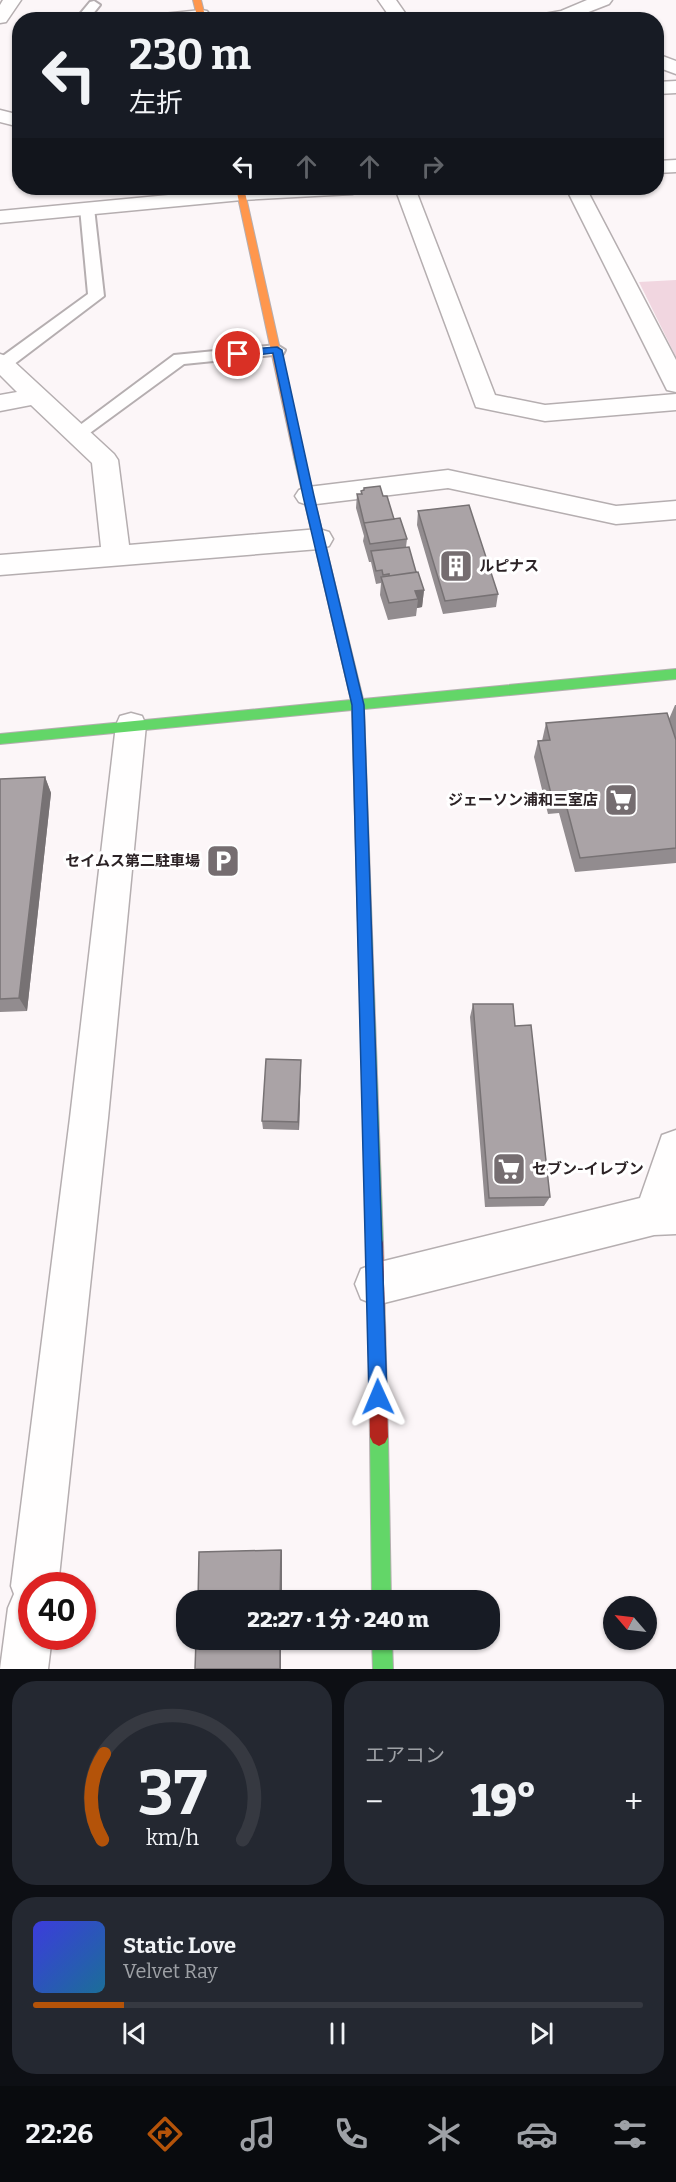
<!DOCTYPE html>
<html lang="ja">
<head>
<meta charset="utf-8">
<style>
	:root { --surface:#171b24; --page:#242831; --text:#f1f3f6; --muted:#9ea1a6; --line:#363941; --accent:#b45309 }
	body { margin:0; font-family:Bitter,"Noto Sans JP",serif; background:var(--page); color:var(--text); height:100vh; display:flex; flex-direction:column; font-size:22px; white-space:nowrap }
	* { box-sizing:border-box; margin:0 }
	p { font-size:20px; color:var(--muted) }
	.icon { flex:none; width:33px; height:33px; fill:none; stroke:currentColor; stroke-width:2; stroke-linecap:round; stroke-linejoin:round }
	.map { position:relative; height:1669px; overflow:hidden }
	.details { display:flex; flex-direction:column; gap:12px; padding:12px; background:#0d0f14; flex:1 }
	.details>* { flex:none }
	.top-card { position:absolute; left:12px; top:12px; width:652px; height:183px; border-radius:24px; box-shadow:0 2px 4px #0004; background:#171b24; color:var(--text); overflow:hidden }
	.needle { width:39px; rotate:298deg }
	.controls { position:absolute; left:603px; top:1596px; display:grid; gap:12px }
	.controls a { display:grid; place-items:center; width:54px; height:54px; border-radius:50%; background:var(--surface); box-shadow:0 2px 4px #0004; font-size:30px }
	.speed { position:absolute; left:18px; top:1572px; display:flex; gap:12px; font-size:30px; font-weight:700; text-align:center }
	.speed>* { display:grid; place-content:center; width:78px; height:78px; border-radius:50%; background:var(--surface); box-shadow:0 2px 4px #0004; line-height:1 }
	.speed .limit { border:9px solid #d22; background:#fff; color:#111 }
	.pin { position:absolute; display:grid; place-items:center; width:51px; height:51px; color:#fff; margin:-26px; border:3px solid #fff; border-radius:50%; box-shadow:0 2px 6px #0007 }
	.me { position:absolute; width:66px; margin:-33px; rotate:359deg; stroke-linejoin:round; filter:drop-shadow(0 0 4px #0008) }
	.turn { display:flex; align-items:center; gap:21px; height:126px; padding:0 18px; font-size:27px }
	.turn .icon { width:78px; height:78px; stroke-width:2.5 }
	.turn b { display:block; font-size:42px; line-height:51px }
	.lanes { display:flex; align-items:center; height:57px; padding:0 18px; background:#0003; justify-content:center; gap:30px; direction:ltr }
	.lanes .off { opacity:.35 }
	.big { font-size:45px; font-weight:800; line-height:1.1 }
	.details .tile { flex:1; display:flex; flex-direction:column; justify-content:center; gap:9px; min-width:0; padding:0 21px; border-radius:24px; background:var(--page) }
	.details .dial { align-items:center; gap:0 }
	.dial svg { height:156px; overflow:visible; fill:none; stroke:var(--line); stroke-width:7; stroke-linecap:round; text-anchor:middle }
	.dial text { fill:var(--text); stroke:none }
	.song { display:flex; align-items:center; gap:18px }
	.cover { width:72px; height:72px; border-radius:9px; background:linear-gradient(135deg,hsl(240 70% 55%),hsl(200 70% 35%)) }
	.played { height:6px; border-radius:3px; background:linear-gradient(90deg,var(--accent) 15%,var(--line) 15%) }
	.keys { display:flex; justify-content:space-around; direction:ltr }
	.heat { display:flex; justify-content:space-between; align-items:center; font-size:33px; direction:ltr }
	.details .tiles { flex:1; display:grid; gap:12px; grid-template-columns:1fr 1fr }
	.tile:last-child { grid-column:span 2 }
	.trip { position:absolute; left:176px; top:1590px; width:324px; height:60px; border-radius:24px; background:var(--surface); box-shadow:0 2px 4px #0004; font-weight:800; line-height:60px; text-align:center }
	.tabs { display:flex; height:96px; justify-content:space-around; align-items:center; background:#090b0e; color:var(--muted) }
	.tabs .icon { width:42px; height:42px }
	.tabs .active { color:var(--accent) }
	.tabs b { font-size:27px; color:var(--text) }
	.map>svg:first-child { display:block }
	.green { fill:#f1d6e0 }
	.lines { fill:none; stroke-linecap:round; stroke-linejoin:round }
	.lane-casing { stroke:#b5aeb0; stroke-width:4 }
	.street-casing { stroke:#b5aeb0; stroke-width:3 }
	.fast-casing { stroke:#b5aeb0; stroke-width:2 }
	.slow-casing { stroke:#b5aeb0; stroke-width:2 }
	.jam-casing { stroke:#b5aeb0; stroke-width:2 }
	.lane { fill:#fffefe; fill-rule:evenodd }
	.street { fill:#fffefe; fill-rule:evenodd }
	.fast { fill:#63d668; fill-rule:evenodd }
	.slow { fill:#ff974d; fill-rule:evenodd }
	.jam { fill:#b3261e; fill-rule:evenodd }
	.wall { fill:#928c8f }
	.shaded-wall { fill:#777274 }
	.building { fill:#aaa3a6; stroke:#777274; stroke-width:1.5 }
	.route { fill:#1a73e8; stroke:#114b97; stroke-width:1.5 }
	.labels { text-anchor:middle; stroke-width:6; stroke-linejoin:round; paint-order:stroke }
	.poi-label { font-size:15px; font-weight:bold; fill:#2c2326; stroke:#fff; text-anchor:start }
</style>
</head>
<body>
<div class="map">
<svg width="676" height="1669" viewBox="0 0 676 1669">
	<rect width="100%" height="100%" fill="#fcf6f8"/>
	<path class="green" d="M676 280V357L639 282Z"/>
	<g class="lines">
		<defs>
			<path id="lane" d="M94 1 100 5 88 20H75L90 2Z
				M87 204 94 208 104 296 9 368H0V358L88 294 80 208Z
				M277 345 285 350 283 354 184 364 83 438H71L68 434 174 355Z"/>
			<path id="street" d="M3 0H21L6 22 0 23V5Z
				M378 0H396L410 20H392Z
				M587 0H612L609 4 568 20H530L533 16 561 11Z
				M201 10 207 11 210 15 207 19 145 20 154 15Z
				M657 54 676 61V74L657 67Z
				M676 81V93L657 94V82Z
				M0 110 20 115V127L0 122Z
				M676 160V172L657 173V161Z
				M242 188H362L359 192 352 194 242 200 0 223V211Z
				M395 188H415L495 395 545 405 676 394V410L545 421 476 407Z
				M566 188H586L676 360V392L667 390Z
				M0 354 9 357 114 454 118 460 129 545 319 529 329 532 333 539 329 546 319 549 0 575V555L101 547 92 463 31 405 0 411V395L17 392 0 375Z
				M448 470 616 506 676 501V519L616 524 448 488 308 505 299 502 295 496 299 490 308 487Z
				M131 713 142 716 146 725 108 1118 58 1586H32V1636H52L48 1669H0L8 1608 14 1594 11 1586 70 1118 116 725 120 716Z
				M676 1130V1234L654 1235 376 1305 361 1299 355 1284 361 1269 376 1263 640 1198 662 1135Z"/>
			<path id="fast" d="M299 453 304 457 363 699 676 669V679L364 709 383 1243 381 1249 375 1251 369 1249 367 1243 352 710 0 744V734L351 700 294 457Z
				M379 1428 385 1431 388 1437 391 1600H372L370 1437 373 1431Z
				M372 1640H392L393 1669H373Z"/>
			<path id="slow" d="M193 0H201L206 20H198Z
				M236 188H244L304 457 299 461 294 457Z"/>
			<path id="jam" d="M375 1235 381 1237 383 1243 388 1437 385 1443 379 1446 373 1443 370 1437 367 1243 369 1237Z"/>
		</defs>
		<use href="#lane" class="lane-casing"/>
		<use href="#street" class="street-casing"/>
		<use href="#fast" class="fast-casing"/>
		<use href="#slow" class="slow-casing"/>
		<use href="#jam" class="jam-casing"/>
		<use href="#lane" class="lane"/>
		<use href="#street" class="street"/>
		<use href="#fast" class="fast"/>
		<use href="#slow" class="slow"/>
		<use href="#jam" class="jam"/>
	</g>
	<path class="wall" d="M364 488 383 496 394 519 407 539 406 547 416 572 424 590 422 607 417 608 416 616 388 620 380 595 381 583 376 584 371 562H369L363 541 364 536 356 508 357 494H361V491L364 490Z
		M418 511 498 594 496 607 443 614 417 525Z
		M675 705H676V863L575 872 559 813 548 814 534 757 538 741H542L546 723 669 719Z
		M45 777 51 793 27 1011 0 1012V779Z
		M473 1004 515 1026 550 1197 544 1206 485 1207 470 1017Z
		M301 1060V1068L299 1130 263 1129 262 1121Z"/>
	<path class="shaded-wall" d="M424 590 422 607 417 608 418 599 415 591Z
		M45 777 51 793 27 1011 19 998Z
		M301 1060V1068L299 1130 298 1122Z
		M281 1550H282V1600H280Z
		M280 1640H281V1669H280Z"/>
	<path class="building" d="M380 486 383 496H387L394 519 364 523 357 494H362L361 491 364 490V488Z
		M469 505 498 594 445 601 418 511Z
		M400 518 407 539 370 544 364 523Z
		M409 547 416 572 389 576V574L383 575 382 570 376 571 371 551Z
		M418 572 424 590 415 591 418 599 389 603 381 577Z
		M667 713 676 740V848L580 858 564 797 552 798 538 741 550 740 546 723Z
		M45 777 19 998 0 999V779Z
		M473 1004H513L515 1026 531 1025 550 1197 489 1198Z
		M266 1059 301 1060 298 1122 262 1121Z
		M281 1550 280 1600H198L199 1552Z
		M196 1640H280V1669H195Z"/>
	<path class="route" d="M277 347 282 350 314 496 364 705 387 1397 384 1403 378 1406 371 1403 369 1397 352 705 303 496 273 353 238 357 233 354 238 350Z"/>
	<defs>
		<symbol id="building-square" viewBox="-11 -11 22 22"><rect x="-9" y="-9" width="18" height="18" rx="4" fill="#756d70" stroke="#fff"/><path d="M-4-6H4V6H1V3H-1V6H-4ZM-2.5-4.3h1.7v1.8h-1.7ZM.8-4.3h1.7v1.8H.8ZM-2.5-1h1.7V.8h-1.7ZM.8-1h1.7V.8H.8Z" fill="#fff"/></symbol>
		<symbol id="supermarket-square" viewBox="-11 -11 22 22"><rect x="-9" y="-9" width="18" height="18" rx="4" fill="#756d70" stroke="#fff"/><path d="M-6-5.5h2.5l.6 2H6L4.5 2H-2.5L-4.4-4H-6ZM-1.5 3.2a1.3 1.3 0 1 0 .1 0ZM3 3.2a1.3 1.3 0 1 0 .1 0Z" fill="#fff"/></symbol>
		<symbol id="parking-square" viewBox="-11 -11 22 22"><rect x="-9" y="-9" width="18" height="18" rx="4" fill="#756d70" stroke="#fff"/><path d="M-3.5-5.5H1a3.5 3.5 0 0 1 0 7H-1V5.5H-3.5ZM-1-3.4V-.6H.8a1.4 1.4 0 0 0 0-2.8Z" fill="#fff"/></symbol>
	</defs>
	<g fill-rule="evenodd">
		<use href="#building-square" x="437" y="547" width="38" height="38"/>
		<use href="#supermarket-square" x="602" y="781" width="38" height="38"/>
		<use href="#parking-square" x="204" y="842" width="38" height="38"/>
		<use href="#supermarket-square" x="490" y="1150" width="38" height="38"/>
	</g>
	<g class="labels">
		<g class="poi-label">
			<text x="479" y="571">ルピナス</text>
			<text x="598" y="805" text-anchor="end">ジェーソン浦和三室店</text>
			<text x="200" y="866" text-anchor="end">セイムス第二駐車場</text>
			<text x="532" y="1174">セブン-イレブン</text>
		</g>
	</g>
</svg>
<div class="controls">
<a><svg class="needle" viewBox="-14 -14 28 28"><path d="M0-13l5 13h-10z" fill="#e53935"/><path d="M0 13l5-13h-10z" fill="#9ea1a6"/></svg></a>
</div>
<div class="speed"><div class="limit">40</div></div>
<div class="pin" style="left:238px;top:354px;background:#d93025"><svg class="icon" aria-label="arrive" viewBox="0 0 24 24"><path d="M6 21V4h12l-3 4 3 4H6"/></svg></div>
<svg class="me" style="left:378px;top:1397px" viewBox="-20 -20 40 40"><path d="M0-17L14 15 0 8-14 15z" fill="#1a73e8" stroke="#fff" stroke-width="4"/></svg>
<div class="trip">22:27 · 1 分 · 240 m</div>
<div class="top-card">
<div class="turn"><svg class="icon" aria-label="left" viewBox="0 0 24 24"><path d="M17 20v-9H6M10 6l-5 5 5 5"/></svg><div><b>230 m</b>左折</div></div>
<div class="lanes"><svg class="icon" aria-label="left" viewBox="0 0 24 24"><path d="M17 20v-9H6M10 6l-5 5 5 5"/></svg><svg class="icon off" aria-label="ahead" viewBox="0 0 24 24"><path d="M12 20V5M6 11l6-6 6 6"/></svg><svg class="icon off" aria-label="ahead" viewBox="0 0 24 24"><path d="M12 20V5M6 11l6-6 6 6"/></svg><svg class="icon off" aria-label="right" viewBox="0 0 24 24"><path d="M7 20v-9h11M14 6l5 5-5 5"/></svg></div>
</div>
</div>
<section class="details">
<div class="tiles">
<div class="tile dial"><svg viewBox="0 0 100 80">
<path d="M14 69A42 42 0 1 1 86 69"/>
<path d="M14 69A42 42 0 0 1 15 25" stroke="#b45309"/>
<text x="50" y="56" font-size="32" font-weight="700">37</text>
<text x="50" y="72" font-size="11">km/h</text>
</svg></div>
<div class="tile"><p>エアコン</p>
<div class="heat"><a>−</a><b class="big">19°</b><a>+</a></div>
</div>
<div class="tile">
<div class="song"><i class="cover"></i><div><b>Static Love</b><p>Velvet Ray</p></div></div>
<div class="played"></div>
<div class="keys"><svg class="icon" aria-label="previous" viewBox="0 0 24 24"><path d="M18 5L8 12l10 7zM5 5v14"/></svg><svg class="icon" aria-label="pause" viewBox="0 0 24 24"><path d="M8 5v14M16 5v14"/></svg><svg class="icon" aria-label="next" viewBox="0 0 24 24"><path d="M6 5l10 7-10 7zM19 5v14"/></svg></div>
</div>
</div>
</section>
<nav class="tabs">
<b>22:26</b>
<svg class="icon active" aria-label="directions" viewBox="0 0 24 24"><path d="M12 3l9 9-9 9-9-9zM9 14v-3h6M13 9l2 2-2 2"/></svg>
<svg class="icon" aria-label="music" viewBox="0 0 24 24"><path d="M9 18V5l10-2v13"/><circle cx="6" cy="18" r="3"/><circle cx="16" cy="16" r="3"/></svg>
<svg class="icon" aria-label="phone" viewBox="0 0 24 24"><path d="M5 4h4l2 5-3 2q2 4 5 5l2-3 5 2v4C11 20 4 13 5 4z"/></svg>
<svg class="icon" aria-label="climate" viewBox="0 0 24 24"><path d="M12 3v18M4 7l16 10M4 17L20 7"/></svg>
<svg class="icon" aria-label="car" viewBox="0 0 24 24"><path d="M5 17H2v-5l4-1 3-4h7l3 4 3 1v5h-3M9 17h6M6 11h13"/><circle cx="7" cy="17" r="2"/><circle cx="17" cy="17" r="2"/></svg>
<svg class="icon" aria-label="filters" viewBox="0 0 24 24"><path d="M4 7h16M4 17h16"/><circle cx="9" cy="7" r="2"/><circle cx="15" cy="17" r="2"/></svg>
</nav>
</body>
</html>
